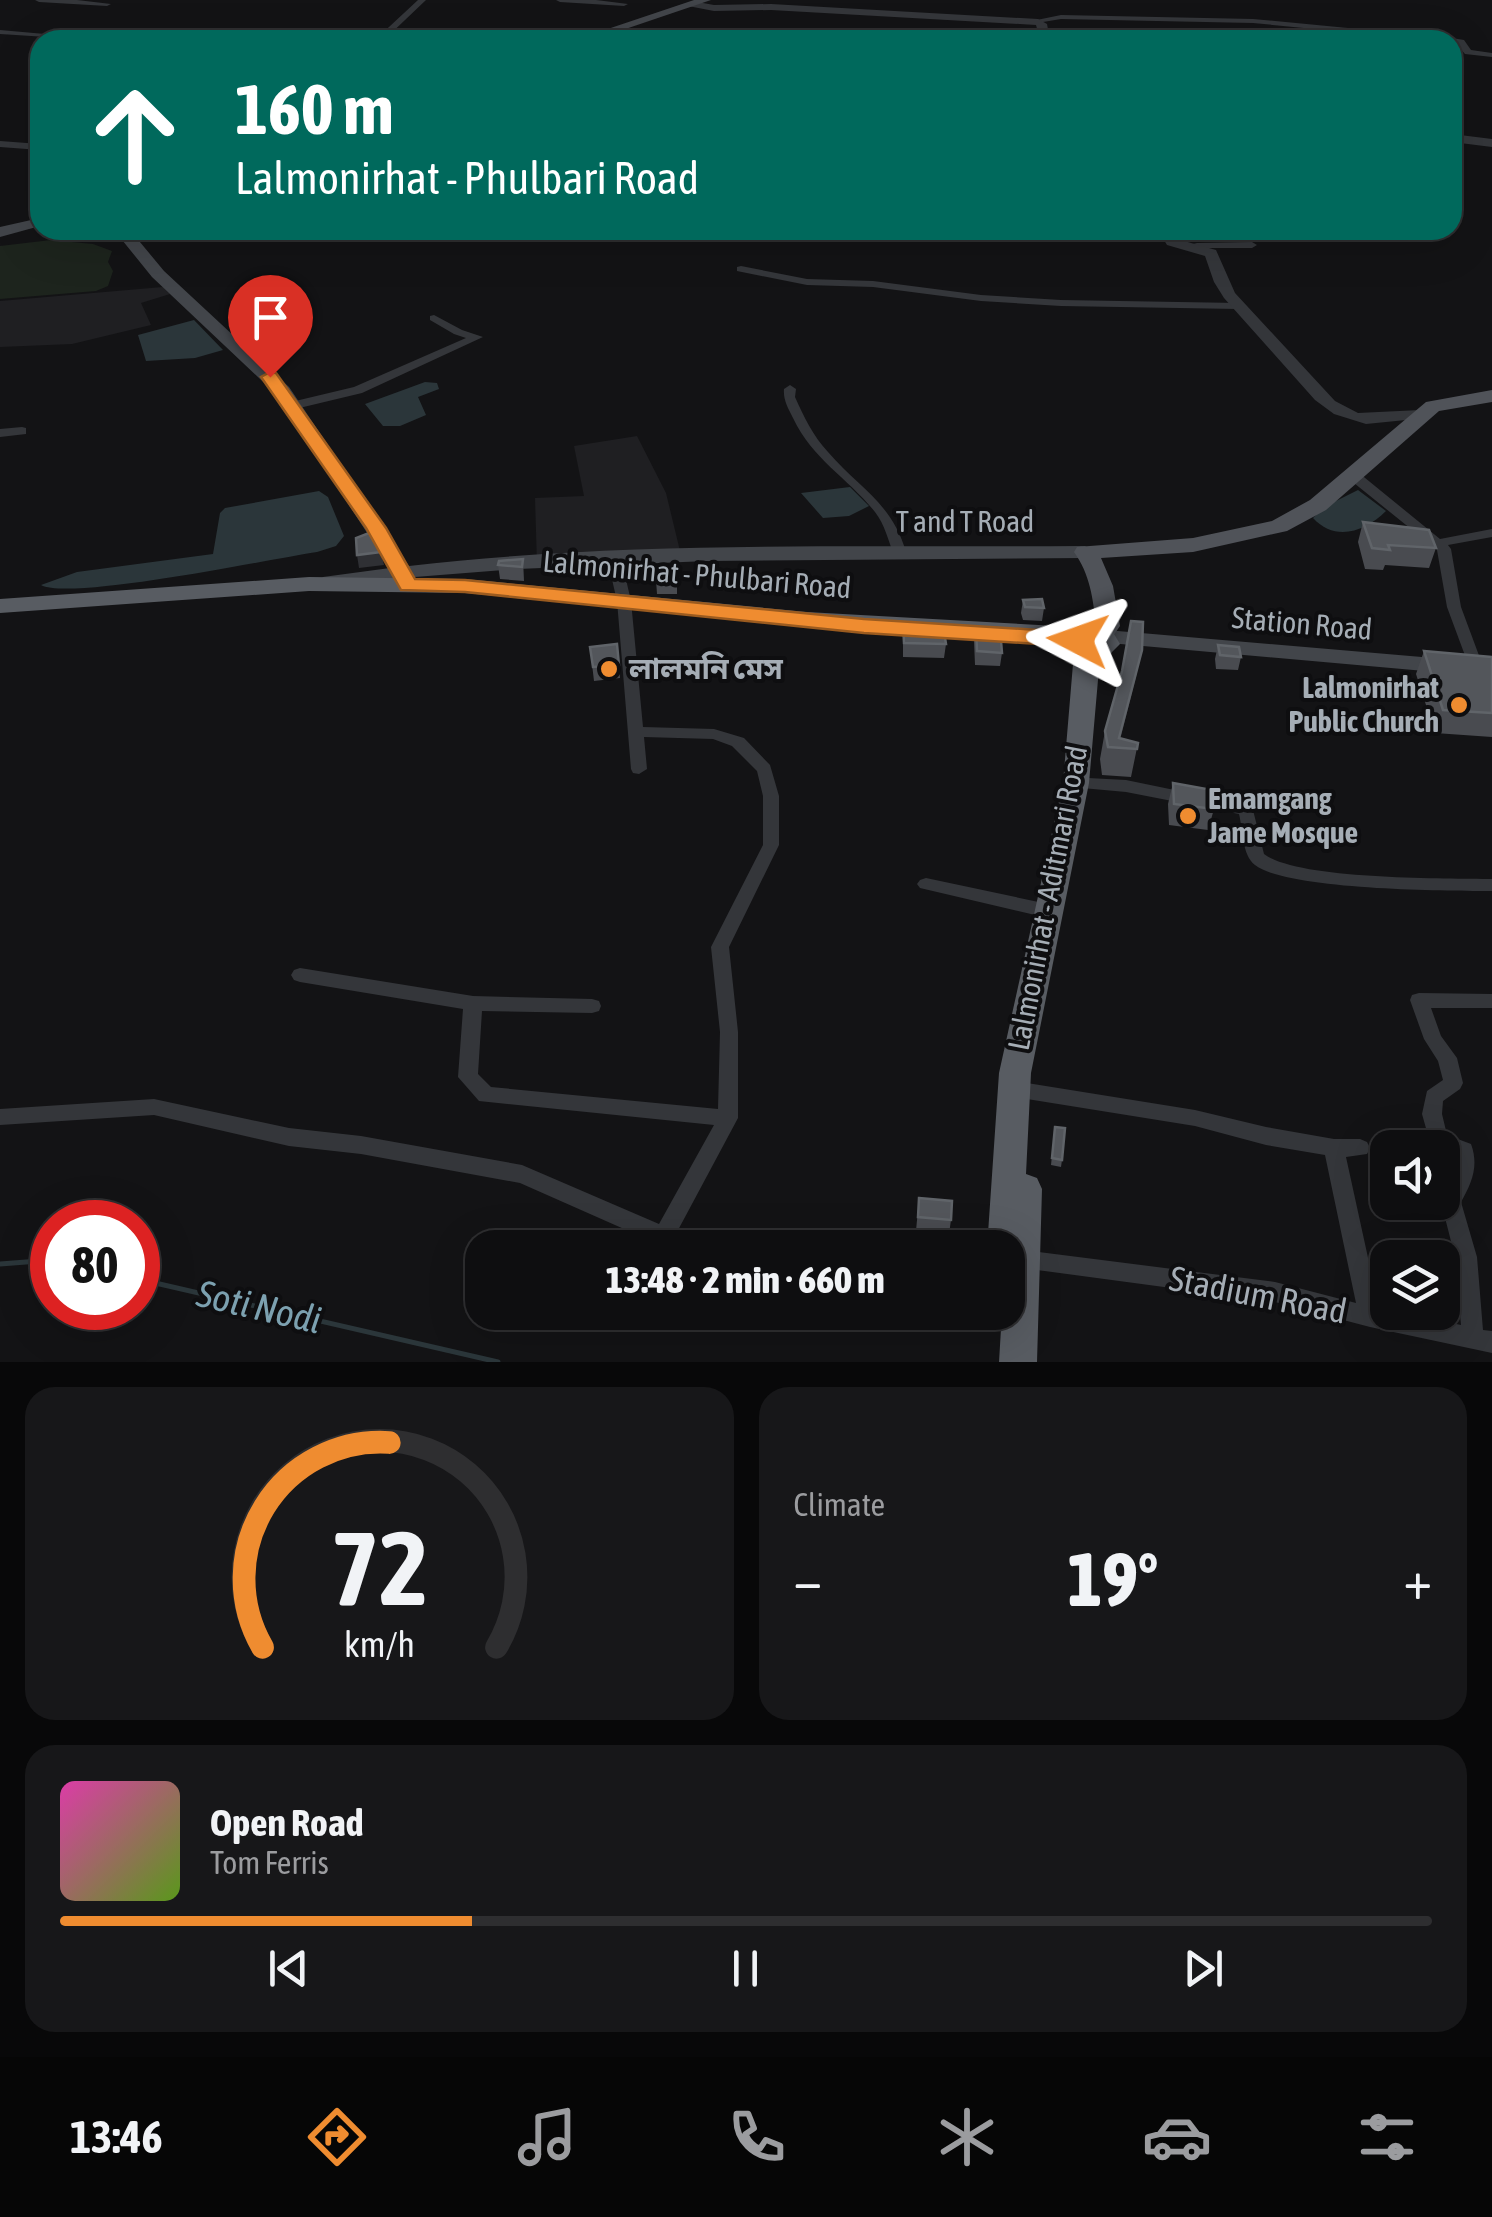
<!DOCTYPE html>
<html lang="en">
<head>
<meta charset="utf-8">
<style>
	:root { --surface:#0e0e10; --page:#171719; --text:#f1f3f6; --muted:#9b9c9f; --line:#2e2e30; --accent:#ef8c30 }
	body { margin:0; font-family:"Asap Condensed","Noto Sans Bengali",sans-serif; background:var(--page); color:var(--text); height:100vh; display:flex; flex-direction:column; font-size:38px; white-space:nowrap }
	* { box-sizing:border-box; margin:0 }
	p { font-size:32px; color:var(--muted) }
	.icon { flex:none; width:55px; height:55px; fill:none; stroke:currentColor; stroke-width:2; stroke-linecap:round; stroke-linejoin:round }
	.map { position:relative; height:1362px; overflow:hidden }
	.drawer { display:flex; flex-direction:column; gap:25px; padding:25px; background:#080809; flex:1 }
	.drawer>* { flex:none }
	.top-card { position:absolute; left:30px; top:30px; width:1432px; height:210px; border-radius:30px; box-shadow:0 10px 40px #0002,0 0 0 2px var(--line); background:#00695c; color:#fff; overflow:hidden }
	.buttons { position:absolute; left:1370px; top:1130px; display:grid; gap:20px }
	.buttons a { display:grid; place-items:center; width:90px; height:90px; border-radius:20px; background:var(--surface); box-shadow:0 10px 40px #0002,0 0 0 2px var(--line); font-size:50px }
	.speed { position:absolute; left:30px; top:1200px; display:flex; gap:20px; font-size:50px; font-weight:700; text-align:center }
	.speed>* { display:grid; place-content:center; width:130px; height:130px; border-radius:50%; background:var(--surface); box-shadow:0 10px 40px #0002,0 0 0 2px var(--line); line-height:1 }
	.speed .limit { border:15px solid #d22; background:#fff; color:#111 }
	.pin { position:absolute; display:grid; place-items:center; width:85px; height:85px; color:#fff; margin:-102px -42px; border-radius:50% 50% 50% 0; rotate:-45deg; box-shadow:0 0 10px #0007 }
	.pin .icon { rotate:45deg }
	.me { position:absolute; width:110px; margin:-55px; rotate:274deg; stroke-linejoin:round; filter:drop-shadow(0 0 8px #0008) }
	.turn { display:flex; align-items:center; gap:35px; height:210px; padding:0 40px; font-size:45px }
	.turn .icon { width:130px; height:130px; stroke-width:2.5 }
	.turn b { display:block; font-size:70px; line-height:85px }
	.big { font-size:75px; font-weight:800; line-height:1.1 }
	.drawer .tile { flex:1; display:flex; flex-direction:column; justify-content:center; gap:15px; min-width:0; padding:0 35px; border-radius:30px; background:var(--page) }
	.drawer .dial { align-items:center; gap:0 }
	.dial svg { height:260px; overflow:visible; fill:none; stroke:var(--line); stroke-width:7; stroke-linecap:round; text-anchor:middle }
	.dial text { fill:var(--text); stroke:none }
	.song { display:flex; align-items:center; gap:30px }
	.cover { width:120px; height:120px; border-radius:15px; background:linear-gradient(135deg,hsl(320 70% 55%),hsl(90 70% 35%)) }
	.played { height:10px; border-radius:5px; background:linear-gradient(90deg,var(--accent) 30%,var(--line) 30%) }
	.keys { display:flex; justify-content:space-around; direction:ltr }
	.heat { display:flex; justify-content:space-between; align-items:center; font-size:55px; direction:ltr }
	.drawer .tiles { flex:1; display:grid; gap:25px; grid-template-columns:1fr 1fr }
	.tile:last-child { grid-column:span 2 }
	.trip { position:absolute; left:465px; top:1230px; width:560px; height:100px; border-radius:30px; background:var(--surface); box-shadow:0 10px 40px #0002,0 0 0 2px var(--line); font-weight:800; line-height:100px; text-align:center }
	.dock { display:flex; height:160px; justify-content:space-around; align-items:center; background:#060606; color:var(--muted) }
	.dock .icon { width:70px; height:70px }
	.dock .current { color:var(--accent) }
	.dock b { font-size:45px; color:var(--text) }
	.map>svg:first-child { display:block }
	.built { fill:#1f1f22 }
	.green { fill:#1d241d }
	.water { fill:#2b363a }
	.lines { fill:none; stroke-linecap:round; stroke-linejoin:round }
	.stream { stroke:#2b363a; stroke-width:5 }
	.minor { fill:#34363a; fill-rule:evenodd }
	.tertiary { fill:#34363a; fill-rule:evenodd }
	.secondary { fill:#42454a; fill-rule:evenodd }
	.primary { fill:#505359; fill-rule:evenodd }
	.trunk { fill:#585c62; fill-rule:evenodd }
	.wall { fill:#494b50 }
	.shaded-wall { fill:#2f3034 }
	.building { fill:#53565b; stroke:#606469; stroke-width:2.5 }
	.route { fill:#ef8c30; stroke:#9b5b1f; stroke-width:2.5 }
	.poi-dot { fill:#ef8c30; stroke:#0e0e10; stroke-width:4 }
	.labels { text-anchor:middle; stroke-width:8; stroke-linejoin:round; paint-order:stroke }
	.street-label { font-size:30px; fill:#a5adb5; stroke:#0e0e10 }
	.poi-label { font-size:30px; font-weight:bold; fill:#a5adb5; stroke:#0e0e10; text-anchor:start }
	.near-street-label { font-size:35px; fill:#a5adb5; stroke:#0e0e10 }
	.near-water-label { font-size:38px; font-style:italic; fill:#7ca1b0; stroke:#0e0e10 }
</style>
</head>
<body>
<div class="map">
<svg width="1492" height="1362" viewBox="0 0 1492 1362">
	<rect width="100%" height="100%" fill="#131315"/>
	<path class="built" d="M163 287 170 294 141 303 151 325 72 344 0 347V301Z
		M637 436 666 493 681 555 537 564 535 498 584 496 574 446Z"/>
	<path class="green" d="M51 240 93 244 112 251 108 262 113 271 108 286 96 291 0 299V246Z"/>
	<path class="water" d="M194 320 223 350 195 358 146 361 138 335Z
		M425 382 437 383 439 389 418 397 426 415 400 426H383L365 404Z
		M850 487 869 506 849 516 823 518 801 493Z
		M1358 490 1386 511C1365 532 1335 542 1313 518L1324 507Z
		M319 491 328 497 344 536 336 546 317 552C270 559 71 601 41 585L77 572 213 554 220 513 225 508Z"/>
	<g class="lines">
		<path class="stream" d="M0 1264 52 1260
			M138 1279 498 1362"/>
		<path class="minor" d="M35 0H77L111 4 107 6 39 2Z
			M418 0H426L384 40H375Z
			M556 0H596L628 4 624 6 560 2Z
			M1061 15 1253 19 1452 38 1464 40 1471 50 1492 53V57L1465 54 1452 40H1427L1253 23 1061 19 1031 24 1027 22Z
			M0 30 90 38 94 40 0 34Z
			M0 141 40 144V150L0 147Z
			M1197 243 1252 242 1257 245 1252 248H1193V244Z
			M741 266 807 279 873 281 981 295 1061 300 1238 303 1243 306 1238 309 1061 306 981 301 873 287 807 285 737 271V267Z
			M434 315 462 330 483 337 362 393 291 410 285 406 287 403 354 387 466 338 454 334 430 320V316Z
			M790 385 796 389 795 397C804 417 813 436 828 452 859 488 892 503 906 552L904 555H894C888 540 885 525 875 512 848 478 813 460 793 418 788 408 783 400 784 389Z
			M22 427 26 428V434L0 437V429Z
			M1354 472 1359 473 1440 539 1492 529V537L1448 545 1451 549 1461 607 1484 669 1482 672 1477 674 1470 669 1447 607 1437 550 1349 479 1348 476Z
			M614 554 621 558 631 601 643 727 714 729 744 738 770 765 779 796V845L729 947 738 1032V1118L677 1232 699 1241 701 1248H667L520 1183 361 1154 289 1146 154 1115 0 1125V1109L154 1099 289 1128 361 1136 522 1165 659 1224 714 1125 479 1101 458 1077 463 1009 300 982 294 980 291 975 294 970 300 968 473 996 592 999 599 1001 601 1006 599 1011 592 1013 482 1011 478 1074 491 1087 718 1109 720 1032 711 947 763 845V796L757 771 732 746 713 739 644 737 647 769 639 774 633 773 631 769 617 601 607 558Z
			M1088 778 1126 780 1252 806 1264 854C1299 880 1444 878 1492 879V891C1447 891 1286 890 1255 865 1242 855 1243 830 1239 814L1126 792 1082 788 1080 784 1082 780Z
			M926 878 1048 904 1054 906 1057 911 1054 916 1048 918 920 888 917 884 920 880Z
			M1419 993 1492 994V1008H1431L1441 1036 1457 1058 1463 1083 1460 1089 1443 1101 1442 1114 1447 1135 1471 1144C1479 1166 1472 1183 1461 1202L1477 1257 1483 1330 1492 1331V1353L1370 1327 1275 1302 1015 1267 1012 1260 1015 1253 1023 1250 1275 1282 1356 1303 1325 1155 1266 1145 1195 1126 1027 1099 1020 1097 1017 1091 1020 1085 1027 1083 1195 1110 1266 1127 1334 1139H1360L1367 1142 1370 1148 1367 1154 1346 1157 1379 1308 1388 1310V1312H1399L1461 1325 1455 1257 1441 1202 1454 1176V1155L1442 1151V1148L1431 1146 1422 1114 1427 1091 1443 1080 1438 1061 1424 1039 1410 1000 1412 995Z
			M880 1312H927L928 1315 925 1322C912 1327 896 1324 883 1319Z"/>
		<path class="tertiary" d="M692 1 714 5 771 4 1038 19 1047 24 1050 40H1040L1036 25 771 10 714 11 688 6Z
			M1452 134 1492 139V147L1452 142Z
			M1158 230H1172L1177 239 1216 250 1235 293 1335 401 1358 413 1420 410 1428 415 1426 418 1366 424 1334 414 1315 400 1224 298 1214 282 1205 256 1167 245Z"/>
		<path class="secondary" d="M694 0H711L593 40H575Z
			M40 218V226L0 237V227Z
			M114 230H130L164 271 289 387 409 566C633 540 860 548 1085 546L1095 552 1085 558 707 561 518 569 415 577 414 586H400L395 580 323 585 320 581 323 577 390 568 277 395 152 277Z
			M1106 630 1492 663V677L1098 642 1095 637Z"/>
		<path class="primary" d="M1492 390V402L1439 411 1326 510 1287 531 1193 552 1101 558 1113 586 1120 626 1111 639H1093L1090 634 1096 625C1093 599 1090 574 1074 552L1077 547 1193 538 1272 521 1310 500 1426 402Z"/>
		<path class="trunk" d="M309 577 465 579 807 612 1111 629 1120 644 1110 654 1100 657 1089 783 1031 1073 1026 1174 1037 1178 1042 1189 1037 1362H999L1002 1312H1008V1248H987L999 1073 1063 783 1074 652 1049 642 807 626 465 593 309 591 0 613V599Z"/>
	</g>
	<path class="wall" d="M1363 522 1436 548 1429 568 1385 565 1383 570 1365 569 1358 542Z
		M523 559 524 581 500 579 498 565Z
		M677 571V594H657L656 580Z
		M1023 600 1044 608 1042 621 1023 620 1021 613Z
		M903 623 946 644 944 658 903 657Z
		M976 627 1002 653 1000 666 975 665 974 641Z
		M617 644 620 678 594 681 590 647Z
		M1218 645 1241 657 1238 670 1216 669 1215 659Z
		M1142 650 1120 738 1138 743 1131 777 1102 775 1100 759 1105 731Z
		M1424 651 1492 657V737L1435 733 1416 674Z
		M1173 783 1214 809 1208 830 1169 825 1168 804Z
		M1055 1127 1062 1160 1061 1167 1051 1165Z
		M919 1198 951 1220 949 1234 916 1231Z"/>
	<path class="shaded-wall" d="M381 552 384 565 359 568 357 555Z
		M1142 650 1136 677 1118 748 1119 738Z"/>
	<path class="building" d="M1363 522 1429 530 1436 548 1388 545 1390 550 1372 548Z
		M369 533 381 552 357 555 356 538Z
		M523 559 522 567 498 565 499 561Z
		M658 566 677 571 676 581 656 580Z
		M1042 599 1044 608 1025 607 1023 600Z
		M1131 621 1143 622 1142 650 1119 738 1138 743 1137 749 1108 747 1105 731 1122 671Z
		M903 623 943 625 946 644 904 643Z
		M976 627 1000 629 1002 653 977 651Z
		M617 644 619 665 593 667 590 647Z
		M1218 645 1239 647 1241 657 1220 655Z
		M1424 651 1492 657V713L1443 710Z
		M1173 783 1212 790 1214 809 1174 804Z
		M1055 1127 1065 1128 1062 1160 1052 1158Z
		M919 1198 952 1201 951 1220 918 1217Z"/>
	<path class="route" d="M270 372 276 373 386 528 415 579 465 580 864 619 1038 630 1069 637 1078 634 1086 636 1095 647 1084 654 1038 644 864 633 465 592 401 590 366 528 261 377Z"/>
	<g class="poi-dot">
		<circle cx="609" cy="669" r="10"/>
		<circle cx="1459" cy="705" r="10"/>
		<circle cx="1188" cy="816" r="10"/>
	</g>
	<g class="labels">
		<g class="street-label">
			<text x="965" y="532">T and T Road</text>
			<text transform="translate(697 575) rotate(5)" y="10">Lalmonirhat - Phulbari Road</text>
			<text transform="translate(1302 624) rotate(5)" y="10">Station Road</text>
			<text transform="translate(1048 898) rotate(-79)" y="10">Lalmonirhat - Aditmari Road</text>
		</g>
		<g class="poi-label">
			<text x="629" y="679">লালমনি মেস</text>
			<text x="1439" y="698" text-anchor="end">Lalmonirhat<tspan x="1439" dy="34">Public Church</tspan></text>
			<text x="1208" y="809">Emamgang<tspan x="1208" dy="34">Jame Mosque</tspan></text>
		</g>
		<g class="near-street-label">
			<text transform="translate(1258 1295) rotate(11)" y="12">Stadium Road</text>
		</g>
		<g class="near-water-label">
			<text transform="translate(259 1307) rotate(13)" y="13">Soti Nodi</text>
		</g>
	</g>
</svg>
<div class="buttons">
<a><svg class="icon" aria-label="sound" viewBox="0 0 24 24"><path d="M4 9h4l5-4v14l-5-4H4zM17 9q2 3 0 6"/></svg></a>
<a><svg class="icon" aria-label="layers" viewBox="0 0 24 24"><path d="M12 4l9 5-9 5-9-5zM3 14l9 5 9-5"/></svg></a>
</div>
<div class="speed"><div class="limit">80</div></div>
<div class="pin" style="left:270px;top:377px;background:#d93025"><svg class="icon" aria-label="arrive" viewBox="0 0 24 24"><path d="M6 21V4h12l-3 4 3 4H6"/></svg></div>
<svg class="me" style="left:1078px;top:640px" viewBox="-20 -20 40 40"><path d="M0-17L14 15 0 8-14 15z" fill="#ef8c30" stroke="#fff" stroke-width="4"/></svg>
<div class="trip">13:48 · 2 min · 660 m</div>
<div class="top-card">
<div class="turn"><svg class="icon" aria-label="ahead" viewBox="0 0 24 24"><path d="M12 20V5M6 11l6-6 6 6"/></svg><div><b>160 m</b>Lalmonirhat - Phulbari Road</div></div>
</div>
</div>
<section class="drawer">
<div class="tiles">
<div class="tile dial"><svg viewBox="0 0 100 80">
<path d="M14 69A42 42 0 1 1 86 69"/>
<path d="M14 69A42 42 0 0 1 53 6" stroke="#ef8c30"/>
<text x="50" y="56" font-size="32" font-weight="700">72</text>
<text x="50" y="72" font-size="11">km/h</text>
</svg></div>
<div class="tile"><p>Climate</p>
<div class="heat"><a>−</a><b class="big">19°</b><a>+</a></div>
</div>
<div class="tile">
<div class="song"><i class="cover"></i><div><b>Open Road</b><p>Tom Ferris</p></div></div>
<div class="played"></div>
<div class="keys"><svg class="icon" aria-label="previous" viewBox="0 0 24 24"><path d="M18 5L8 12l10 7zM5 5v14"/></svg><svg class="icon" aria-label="pause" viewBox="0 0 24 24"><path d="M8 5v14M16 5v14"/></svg><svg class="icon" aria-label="next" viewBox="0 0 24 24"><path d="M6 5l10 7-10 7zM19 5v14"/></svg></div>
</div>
</div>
</section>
<nav class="dock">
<b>13:46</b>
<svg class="icon current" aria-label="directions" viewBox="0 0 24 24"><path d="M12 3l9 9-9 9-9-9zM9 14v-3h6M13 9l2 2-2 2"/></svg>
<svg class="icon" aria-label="music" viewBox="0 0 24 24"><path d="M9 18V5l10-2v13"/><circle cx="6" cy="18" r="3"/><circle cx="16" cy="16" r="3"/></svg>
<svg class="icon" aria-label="phone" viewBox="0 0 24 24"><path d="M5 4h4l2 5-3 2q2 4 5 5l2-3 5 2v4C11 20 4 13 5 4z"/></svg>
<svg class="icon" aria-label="climate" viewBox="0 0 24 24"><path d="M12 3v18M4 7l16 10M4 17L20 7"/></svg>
<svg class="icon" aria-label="car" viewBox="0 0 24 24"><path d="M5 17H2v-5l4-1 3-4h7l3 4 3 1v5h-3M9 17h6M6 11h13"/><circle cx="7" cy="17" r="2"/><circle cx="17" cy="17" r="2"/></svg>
<svg class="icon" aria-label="filters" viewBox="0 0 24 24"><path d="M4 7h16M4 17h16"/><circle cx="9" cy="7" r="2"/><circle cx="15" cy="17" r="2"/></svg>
</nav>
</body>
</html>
